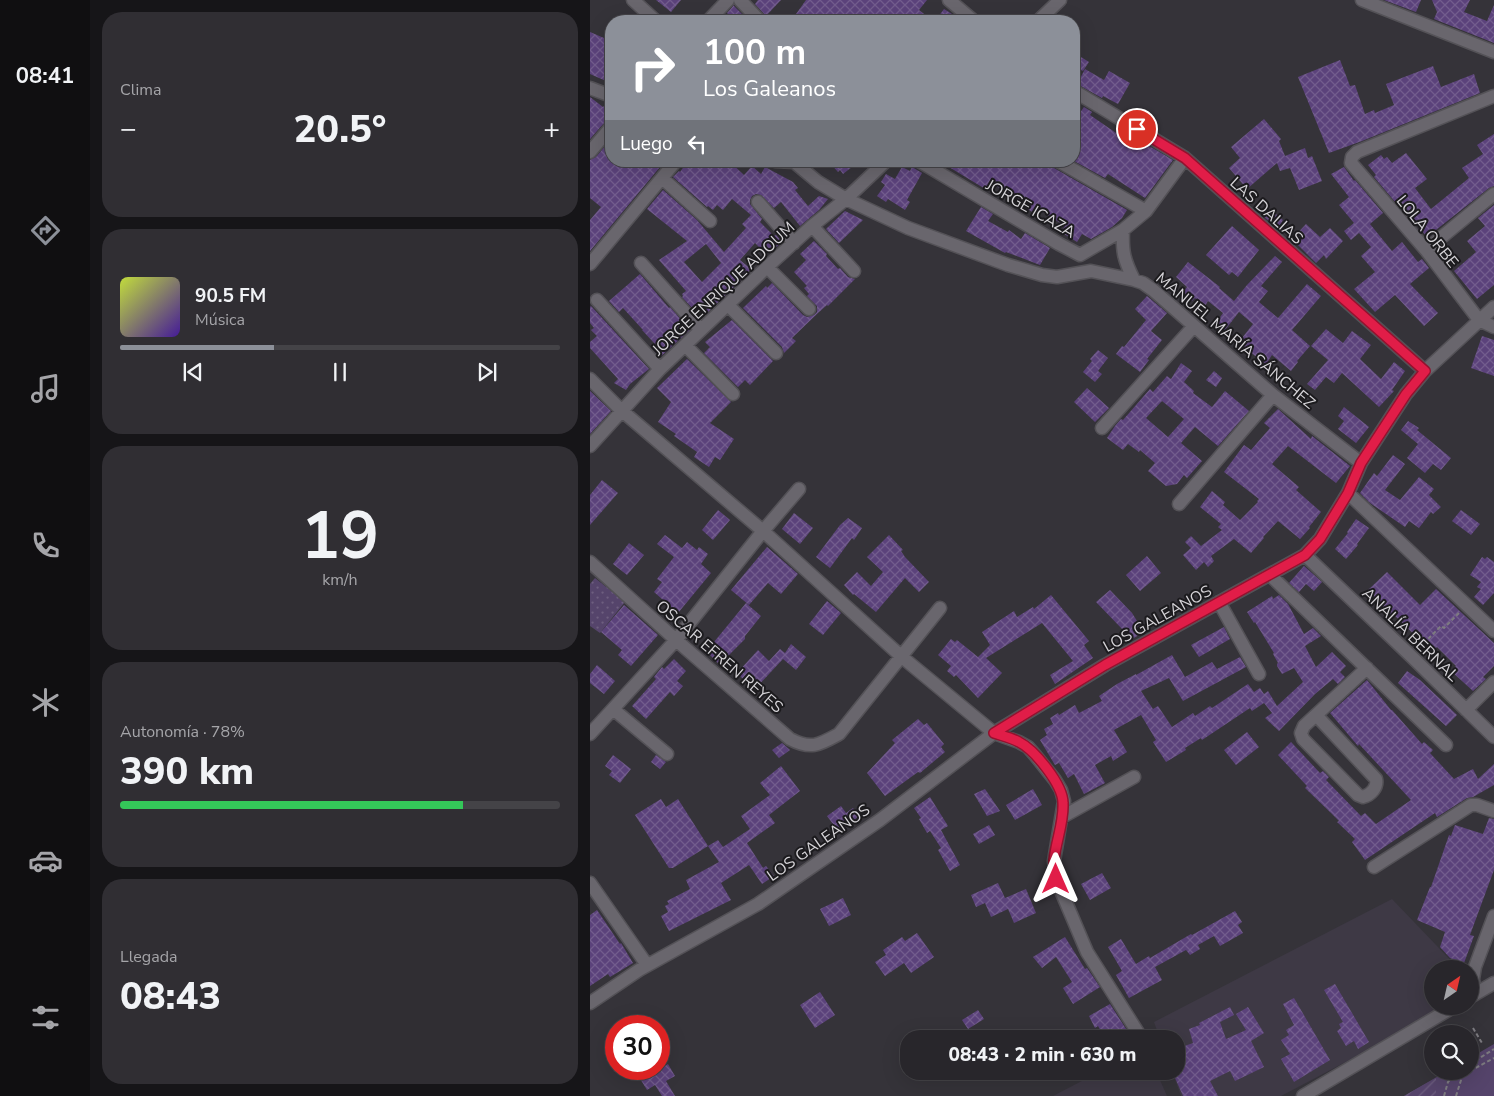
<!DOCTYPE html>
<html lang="es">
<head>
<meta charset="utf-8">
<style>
	:root { --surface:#28262b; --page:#302e33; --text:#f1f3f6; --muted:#a5a5a9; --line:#444347; --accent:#8c9099 }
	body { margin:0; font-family:"Nunito Sans",sans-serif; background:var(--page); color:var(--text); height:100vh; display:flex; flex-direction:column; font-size:19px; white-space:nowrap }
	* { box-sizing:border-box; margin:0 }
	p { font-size:16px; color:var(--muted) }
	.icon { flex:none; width:28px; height:28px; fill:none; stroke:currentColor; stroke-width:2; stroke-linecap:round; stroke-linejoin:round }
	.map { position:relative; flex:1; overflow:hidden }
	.sheet { display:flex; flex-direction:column; gap:12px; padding:12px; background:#161518; width:500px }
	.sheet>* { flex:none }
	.hud { position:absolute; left:15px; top:15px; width:475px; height:152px; border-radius:20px; box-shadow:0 5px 20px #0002,0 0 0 1px var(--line); background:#8c9099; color:#fff; overflow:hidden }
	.needle { width:32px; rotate:34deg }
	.tools { position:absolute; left:834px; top:960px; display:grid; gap:10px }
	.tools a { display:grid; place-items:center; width:55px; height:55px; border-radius:50%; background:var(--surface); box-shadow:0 5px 20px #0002,0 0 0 1px var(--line); font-size:25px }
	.speed { position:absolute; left:15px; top:1015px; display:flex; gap:10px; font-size:25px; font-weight:700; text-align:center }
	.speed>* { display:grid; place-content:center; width:65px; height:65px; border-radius:50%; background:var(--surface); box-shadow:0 5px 20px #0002,0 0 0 1px var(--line); line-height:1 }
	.speed .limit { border:8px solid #d22; background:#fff; color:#111 }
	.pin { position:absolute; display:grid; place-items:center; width:42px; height:42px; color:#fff; margin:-21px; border:2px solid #fff; border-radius:50%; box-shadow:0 1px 5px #0007 }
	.me { position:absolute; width:55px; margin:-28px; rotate:0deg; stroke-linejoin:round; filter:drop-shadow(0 0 4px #0008) }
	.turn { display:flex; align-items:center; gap:18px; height:105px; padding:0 15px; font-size:22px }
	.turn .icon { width:65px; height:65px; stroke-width:2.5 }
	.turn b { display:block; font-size:35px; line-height:42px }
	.then { display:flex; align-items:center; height:48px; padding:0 15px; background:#0003; gap:10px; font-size:19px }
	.big { font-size:38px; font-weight:800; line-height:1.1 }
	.sheet .card { flex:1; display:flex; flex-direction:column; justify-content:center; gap:8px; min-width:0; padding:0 18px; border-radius:20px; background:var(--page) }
	.sheet .dial { align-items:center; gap:0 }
	.dial b { font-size:65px; line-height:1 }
	.song { display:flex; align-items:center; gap:15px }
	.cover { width:60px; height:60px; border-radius:8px; background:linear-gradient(135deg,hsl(70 70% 55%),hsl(260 70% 35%)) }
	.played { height:5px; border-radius:2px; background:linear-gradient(90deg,var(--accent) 35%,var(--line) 35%) }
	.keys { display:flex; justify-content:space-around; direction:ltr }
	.heat { display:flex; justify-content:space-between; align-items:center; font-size:28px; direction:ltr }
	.charge { height:8px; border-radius:4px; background:linear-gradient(90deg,#34c759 78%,var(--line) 0) }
	.trip { position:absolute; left:310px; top:1030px; width:285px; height:50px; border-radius:20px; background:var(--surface); box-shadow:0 5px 20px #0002,0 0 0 1px var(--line); font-weight:800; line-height:50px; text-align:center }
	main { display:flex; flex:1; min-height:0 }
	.tabs { display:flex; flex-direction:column; width:90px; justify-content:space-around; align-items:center; background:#100f11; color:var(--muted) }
	.tabs .icon { width:35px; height:35px }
	.tabs .selected { color:var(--accent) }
	.tabs b { font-size:22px; color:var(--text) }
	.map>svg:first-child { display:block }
	.built { fill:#3e3945 }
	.grass { fill:url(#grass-dots) }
	.park { fill:#55446b }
	.garden { fill:url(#garden-furrows) }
	.building { fill:url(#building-cross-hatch); fill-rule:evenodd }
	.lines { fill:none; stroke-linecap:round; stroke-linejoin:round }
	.minor-casing { stroke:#545257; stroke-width:15 }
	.path { stroke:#7e7c81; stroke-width:2; stroke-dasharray:4 2.5; stroke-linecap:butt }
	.minor { stroke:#69666d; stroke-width:12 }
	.route-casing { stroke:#92132f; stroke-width:12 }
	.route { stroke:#e11d48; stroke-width:9 }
	.labels { text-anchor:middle; stroke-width:4; stroke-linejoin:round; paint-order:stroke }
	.street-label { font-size:16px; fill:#d5d3d7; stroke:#1c1b1e }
</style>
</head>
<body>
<main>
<nav class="tabs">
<b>08:41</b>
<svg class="icon selected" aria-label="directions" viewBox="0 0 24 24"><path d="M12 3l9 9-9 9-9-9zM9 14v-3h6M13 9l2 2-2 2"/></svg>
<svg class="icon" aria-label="music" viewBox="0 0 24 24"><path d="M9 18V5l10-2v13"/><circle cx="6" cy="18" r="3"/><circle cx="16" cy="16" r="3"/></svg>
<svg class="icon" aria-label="phone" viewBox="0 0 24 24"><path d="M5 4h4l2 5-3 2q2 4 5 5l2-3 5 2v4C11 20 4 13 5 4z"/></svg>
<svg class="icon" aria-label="climate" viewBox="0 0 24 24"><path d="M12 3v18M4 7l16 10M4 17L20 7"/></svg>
<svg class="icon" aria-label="car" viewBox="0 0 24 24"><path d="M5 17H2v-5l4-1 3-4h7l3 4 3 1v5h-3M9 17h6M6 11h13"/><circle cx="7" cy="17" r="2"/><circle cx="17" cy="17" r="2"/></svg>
<svg class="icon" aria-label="filters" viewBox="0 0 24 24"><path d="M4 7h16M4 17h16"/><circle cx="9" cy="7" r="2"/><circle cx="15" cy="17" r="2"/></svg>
</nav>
<section class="sheet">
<div class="card"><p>Clima</p>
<div class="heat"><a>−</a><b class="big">20.5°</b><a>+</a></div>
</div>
<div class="card">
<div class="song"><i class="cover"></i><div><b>90.5 FM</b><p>Música</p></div></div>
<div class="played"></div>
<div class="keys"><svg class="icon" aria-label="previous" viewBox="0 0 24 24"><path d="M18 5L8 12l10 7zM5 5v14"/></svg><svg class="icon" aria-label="pause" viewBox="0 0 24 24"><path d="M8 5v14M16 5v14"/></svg><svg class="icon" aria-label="next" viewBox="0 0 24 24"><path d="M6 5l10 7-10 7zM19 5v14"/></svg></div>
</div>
<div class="card dial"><b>19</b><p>km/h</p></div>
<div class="card"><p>Autonomía · 78%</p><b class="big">390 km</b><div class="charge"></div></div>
<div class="card"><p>Llegada</p><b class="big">08:43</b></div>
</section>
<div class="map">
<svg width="904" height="1096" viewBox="0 0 904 1096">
	<defs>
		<pattern id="grass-dots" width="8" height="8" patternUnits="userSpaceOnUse" patternTransform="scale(1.25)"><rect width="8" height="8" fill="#55446b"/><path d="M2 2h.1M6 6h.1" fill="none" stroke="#6d5e7f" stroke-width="1.8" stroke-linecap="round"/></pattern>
		<pattern id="garden-furrows" width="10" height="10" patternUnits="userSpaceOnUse" patternTransform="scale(1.25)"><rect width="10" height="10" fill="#55446b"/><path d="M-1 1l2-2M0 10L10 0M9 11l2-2" fill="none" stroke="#6d5e7f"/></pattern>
		<pattern id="building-cross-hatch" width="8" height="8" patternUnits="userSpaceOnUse" patternTransform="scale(1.25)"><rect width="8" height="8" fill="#5b427b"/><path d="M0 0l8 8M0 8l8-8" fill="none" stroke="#725c8d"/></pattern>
	</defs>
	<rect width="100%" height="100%" fill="#353339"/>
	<path class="built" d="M802 899 869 969H842V1006H862L691 1096H591L582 1071H586V1039H570L564 1022Z
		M511 1071H566L577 1096H463Z"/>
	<path class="grass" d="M5 578 35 602 10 633 0 626V584Z"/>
	<path class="park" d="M904 1044V1096H814L857 1071H880V1058Z"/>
	<path class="garden" d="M846 1078V1096H814Z"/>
	<path class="building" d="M66 0H91L81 12Z
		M168 0H191L176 16 165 4Z
		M216 0H337L329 10 343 21H201Z
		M794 0H831L826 12Z
		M842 0H880L874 12 897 21 904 5V43L844 19 847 12Z
		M144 5V6L159 21H145L137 13Z
		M354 9 362 14 357 21H345Z
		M0 32 21 41V69L16 81 0 74Z
		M491 57 499 62 493 71 485 67Z
		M750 60 760 86 765 85 775 114 784 110 785 113 804 105 796 84 843 66 851 87 884 74 890 93 772 141 739 153 708 77Z
		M495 69 514 80 519 71 540 83 528 104 513 96 512 98 487 84Z
		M0 97 13 107 16 104 21 109V119L15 122 0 139Z
		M494 107 502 112 500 115 529 135 532 130 583 160 555 198 518 174 515 178 484 161V110L489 114Z
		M674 119 691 139 689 141 695 156 715 148 718 158 722 156 732 181 709 190 700 168 690 171 687 163 657 189 639 168 650 158 641 147Z
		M904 134V186L899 188 837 237 808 201 806 203 784 177 786 175 778 165 791 155 794 159 797 157 802 163 816 153 837 179 825 188 841 209 879 178 872 168 893 154 887 145Z
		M21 139V161H75L0 251V220L11 207 0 198V160L6 157Z
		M98 161H124L132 167 139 161 154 175 162 166 171 174 175 167 203 182 208 188 205 190 218 206 229 196 238 199 229 210 210 226 191 202 184 208 171 195 166 194 162 196 160 200V204L172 219 170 222 184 236 186 235 192 242 180 253 175 248 172 250 165 243 150 260 161 269 154 277 117 313 110 303 103 309 92 297 93 296 92 294 96 291 69 260 97 241 57 209 73 190 107 220 134 252 156 228 152 224 161 215 142 199 133 210 127 205 123 210 118 206 117 207 83 177 89 171 90 172ZM116 244 131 263 112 282 94 262Z
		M238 161H259L258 162 262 167 253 174 250 170 248 172Z
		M349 161H460L464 168 537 210 532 218 522 227 501 239 492 234 487 242 471 232 475 226 456 214 449 210 447 215 427 202 429 199 401 183 397 190Z
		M312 167 320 171 322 167 332 173 317 200 320 202 315 210 298 199 296 202 287 196 295 185 291 182 296 174 305 179Z
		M754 167 764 181 765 180 793 213 780 224 802 251 812 242 828 262 832 259 839 268 820 284 848 313 834 326 805 295 785 312 764 289 785 272 771 256 781 247 769 233 761 240 754 231 764 223 749 205 759 197 741 174Z
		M904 205V285L887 299 864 271 886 252 877 241 895 226 888 218Z
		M391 207 403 214 398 221 418 232 419 230 431 239 435 233 460 248 450 265 416 252 415 253 376 231Z
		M680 209 693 220 689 226H685L674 217Z
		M255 211 273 220 249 243 236 229Z
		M716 224 730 237 740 228 753 241 736 259 734 255 726 263 702 239Z
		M642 226 669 250 648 277 642 272 639 275 616 255Z
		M224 241 237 254 236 256 248 269 250 268 258 277 265 279 238 306 237 305 228 313 202 338 206 341 194 353 192 347 153 308 176 286 177 288 182 283 213 315 217 317 224 315 227 312V306L217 296 219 294 214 288 217 286 204 272 216 260 210 254Z
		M685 256 692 262 671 286 678 291 669 302 688 318 717 284 731 296 702 330 720 346 707 361 708 362 701 371 682 355 676 364 648 343 663 324 649 312 635 330 626 323 633 313 618 301 615 306 605 298 602 301 592 293 597 287 586 277 598 262 630 287 629 288 644 301 657 285Z
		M50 274 79 308 80 307 100 330 70 357 61 347 65 344 52 330H53L33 308 29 312 19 301Z
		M557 296 577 313 561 331 572 340 557 359 559 360 550 372 526 354 532 346 534 347 556 320 545 309Z
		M1 306 59 369 40 384 36 390 24 383 28 379 0 348V342L7 336 1 330 4 328 0 323V307Z
		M142 320 183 361 160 385 155 380 148 387 114 353 120 347 115 342Z
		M736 329 753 343 762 331 781 345 770 359 791 379 804 362 815 371 802 390 804 391 789 407 752 373 744 383 736 377 725 390 717 384 738 360 721 346Z
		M892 336 904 340V376L881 368Z
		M508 350 518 358 508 371 512 374 505 382 493 372 502 361 500 359Z
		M97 359 141 402 120 423 144 439 130 460 125 457 119 467 104 457 107 452 84 436 86 434 68 422 81 402 67 388Z
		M591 363 602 371 594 382 604 391 603 393 622 407 635 391 659 411 628 446 605 427 591 443 612 461 597 478 594 475 587 484 576 486 558 471 565 463 550 450 549 452 538 444 533 450 517 438 525 426 531 419 533 420 560 389 563 392 577 376 581 379ZM572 401 594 419 578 437 556 418Z
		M624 371 632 378 626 387 616 380Z
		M497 388 519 408 505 422 484 402Z
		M0 391 21 411 0 434Z
		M754 407 779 427 766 443 748 429 754 421 748 416Z
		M688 409 721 439 722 436 760 466 746 483 698 446 682 464 709 487 706 490 731 512 719 527 720 528 710 539 688 521 673 537 674 538 661 553 644 539 621 556 624 561 618 567 614 562 606 570 593 555 601 548 595 542 601 536 611 546 632 530 628 527 631 524 610 507 622 491 635 502 633 505 650 520 668 502 667 501 669 499 634 472 654 445 661 450 680 428 674 423Z
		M818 421 829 428 827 430 861 458 851 470 843 464 835 473 817 458 828 444 811 430Z
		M803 455 815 464 795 490 810 500 829 477 844 489 839 495 851 507 843 514 841 512 829 528 819 521 815 527 780 503 770 493 784 473 787 476Z
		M12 480 28 493 0 525V495Z
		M128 510 140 520 123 540 112 530Z
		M871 510 890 524 881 535 862 521Z
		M204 513 223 528 210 544 192 529Z
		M258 518 272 528 264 540 262 538 240 568 226 557 250 525Z
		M766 519 779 528 767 544 768 545 756 559 745 549 758 533 757 532Z
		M75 535 92 548 97 542 107 550 109 547 118 554 111 564 121 573 88 613 64 592 72 582 67 579 84 557 67 544Z
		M299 535 313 550 311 551 315 557 339 582 329 592 315 578 286 612 264 594 263 595 254 585 267 572 281 586 293 572 277 557Z
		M39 543 54 555 37 575 23 564Z
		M177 547 208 574 191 594 178 583 159 605 141 590Z
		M557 556 571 573 550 591 536 575Z
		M892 557 895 559 897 557 904 562V593L893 605 884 597 891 589 887 587 891 582 880 575Z
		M714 566 732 582 724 591 716 584 709 592 699 583Z
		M797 572 830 605 846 589 904 643V666L893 677 896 679 883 691 861 671 866 666 847 647 845 649 835 639 832 642 804 615 802 616 778 590Z
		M520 590 542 613 554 632 537 642 532 632 534 631 506 602Z
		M461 595 499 641 494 645 503 658 465 684 460 675 483 661 452 623 396 658 412 673 388 698 366 675 364 677 357 671 361 666 348 655 361 639 365 642 367 640 388 657 400 645 392 632 424 611 427 617 443 607 444 609Z
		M689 595 698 604 714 634 723 628 731 636 715 646 726 667 742 652 756 666 750 672 755 677 748 684 743 679 725 694 689 731 675 718 682 713 674 703 662 711 660 708 612 740 611 738 595 748 596 750 576 762 563 742 566 740 551 715 524 730 537 752 523 761 521 756 505 765 515 783 494 794 484 774 478 778 469 763 465 765 450 740 457 735 454 729 463 724 460 718 468 713 469 715 485 705 489 713 512 701 509 696 527 684 546 674V675L582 655 595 677 622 662 627 669 650 657 656 667 593 701 579 678 551 691 563 709 568 706 582 727 603 713 605 716 620 706 622 708 658 684 664 692 670 688 674 694 678 691 687 706 713 682 704 668 692 674 687 666V664L688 663 683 654 684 653 665 622 664 623 657 612 682 596 683 599Z
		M237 601 251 613 233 635 219 624Z
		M156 603 171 616 155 636V639L139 655 134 657 128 663 114 649 119 643 124 642Z
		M34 605 68 635 41 666 28 655 32 650 11 632Z
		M634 627 640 639 609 657 601 645Z
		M201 644 216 657 206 670 193 659 164 690 147 673 168 650 179 661 190 649 195 653Z
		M84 659 96 671 87 681 93 686 84 696 80 692 56 719 42 706 66 679 64 677 72 667 74 669Z
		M7 665 25 681 14 694 0 683V674Z
		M817 671 830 680 867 715 856 726 808 683Z
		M777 680 801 710H802L832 744 834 742 843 750 840 753 864 779 883 769 888 779 904 764V785L883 797 877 798 847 817 845 813 775 860 762 842 765 839 747 822 749 821 741 813 715 788 717 786 688 755 701 742 730 773 733 771 739 777 736 780 771 816 775 813 786 824 821 800 769 744 768 746 740 713Z
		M328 719 334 725 337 723 354 744 351 747 355 752 330 773 328 772 295 796 277 773 305 743 302 740Z
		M657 732 669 747 646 765 634 750Z
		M192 743 200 750 189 758 182 750Z
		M23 755 41 769 30 783 19 775 22 771 15 766Z
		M66 755 76 762 70 769 61 762Z
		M191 766 210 791 179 815 185 823 157 843 173 868 176 866 184 876 172 884 159 865 131 883 141 900 79 931 71 916 78 912 75 906 79 904 77 901 100 889 96 880 129 862 118 846 128 840 133 847 160 829 151 816 180 795 170 783Z
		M395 789 410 811 397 816 384 794Z
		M443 789 452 805 425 820 416 805Z
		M340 797 358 826 351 830 370 865 360 871 348 850 351 848 340 831 337 833 329 819 331 818 324 808Z
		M71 799 76 807 88 799 118 846 83 868H79L45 815Z
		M251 806 256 813 263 808 269 816 249 832 237 816Z
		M899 818 904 819V870L880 935 884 936 874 963 860 958 850 947 855 932 827 920 840 887H841L859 835 861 836 865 825 893 834Z
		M399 825 405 835 389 844 383 834Z
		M512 873 521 888 500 900 491 884Z
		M408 883 415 898 436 889 446 913 424 923 418 909 401 917 395 903 386 907 381 895Z
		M253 898 261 915 239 926 230 909Z
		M7 910 30 944 31 943 43 963 20 977 18 974 0 986V915Z
		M645 911 652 922 648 925 653 933 630 946 624 936 608 945 610 949 600 955 596 950 565 967 572 980 539 998 526 975 532 971 518 947 531 939 546 964 559 956 560 958 601 934 602 935Z
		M327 933 344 957 321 973 314 963 295 976 285 962 296 955 293 950 312 937 315 941Z
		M475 937 495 969 497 968 510 987 483 1004 473 988 482 982 466 957 452 968 443 957Z
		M745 984 779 1042 768 1049 764 1041 756 1046 747 1031 751 1028 749 1024 753 1022 734 990Z
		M230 992 245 1015 225 1028 210 1005Z
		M704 998 740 1060 704 1082 691 1059 700 1054 691 1040 699 1035 696 1030 704 1025 693 1004Z
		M520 1004 538 1032 532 1035 534 1039H516L508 1026 505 1028 499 1016Z
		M640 1007 644 1015 630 1022 636 1039 656 1030 646 1014 658 1007 674 1033 661 1041 674 1067 645 1081 640 1071 620 1081 628 1096H593L582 1071H586V1049L603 1043 599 1029 610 1025 609 1023Z
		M388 1010 394 1019 378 1029 372 1020Z
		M78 1064 85 1076 76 1081 85 1096H72L65 1085 57 1090 49 1077 63 1069H70Z"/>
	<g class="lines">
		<defs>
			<path id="minor" d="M43 0 66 21
				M150 0 170 21
				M359 0 384 21
				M772 0 904 52
				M118 21 138 0
				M448 21 470 0
				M0 88 21 96
				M484 91 595 158 835 371
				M904 96 767 152 762 157 761 163 836 250 889 320 904 327
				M0 152 21 127
				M185 161 204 162 228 182 256 199 318 228 418 265 452 275 467 277 501 271 544 280 553 283 563 290 683 395 771 463
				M329 161 469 244 490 255 533 230 556 211 595 158
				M468 161 556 211
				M72 178 120 221
				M168 202 204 243
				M222 226 264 271
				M533 230C532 252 534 260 544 280
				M836 250 904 194
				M51 263 111 330
				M0 264 86 161
				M177 267 219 309
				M7 300 70 369
				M138 305 186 353
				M95 345 143 394
				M0 379 31 410 173 531 312 657 404 733 429 742 438 747 445 755 465 780 471 790 474 801 464 861 466 879 497 952 552 1039
				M512 428 604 326
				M0 446 70 369 177 267 222 226 256 199 296 161
				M758 493 904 631
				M589 504 683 395
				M715 555 822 657 904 737
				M0 562 86 640 200 739C221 750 229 745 249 734L350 608
				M680 575 856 745
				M629 602 669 674
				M23 709 77 754
				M876 710 904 682
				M726 715 786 779C788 787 781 795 773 797L768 795 713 739 711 733 714 726 777 668
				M0 734 86 640 173 531 209 489
				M472 817 544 777
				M784 867 881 805H887L904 811
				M0 883 57 965
				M885 994 883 979 885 967 904 916
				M880 997 904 983
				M0 1003 49 970 168 904 290 820 404 733 515 665 715 555 730 539 758 493 771 463 816 394 835 371 904 307
				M713 1096 865 1006"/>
		</defs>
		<use href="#minor" class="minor-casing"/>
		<path class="path" d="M829 648 851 626 854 628 869 613
			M883 1028 892 1043
			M880 1064 904 1049
			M880 1071 904 1058
			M854 1096 858 1082 867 1071
			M866 1096 872 1077 880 1071"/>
		<use href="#minor" class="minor"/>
	</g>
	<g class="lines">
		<defs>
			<path id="route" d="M466 879C465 873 464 866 464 860 466 841 474 822 473 803 473 785 445 750 429 742 422 738 413 736 404 733L515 665 715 555 730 539 758 493 771 463 816 394 835 371 595 158 547 129"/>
		</defs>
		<use href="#route" class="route-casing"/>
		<use href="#route" class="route"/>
	</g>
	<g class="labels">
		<g class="street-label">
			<text transform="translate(441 208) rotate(30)" y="6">JORGE ICAZA</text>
			<text transform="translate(677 210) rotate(42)" y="6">LAS DALIAS</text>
			<text transform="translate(838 231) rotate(51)" y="6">LOLA ORBE</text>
			<text transform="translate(133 288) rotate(-43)" y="6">JORGE ENRIQUE ADOUM</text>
			<text transform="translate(646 340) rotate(40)" y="6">MANUEL MARÍA SÁNCHEZ</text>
			<text transform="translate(567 618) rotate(-29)" y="6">LOS GALEANOS</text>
			<text transform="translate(821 634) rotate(44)" y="6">ANALÍA BERNAL</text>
			<text transform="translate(130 656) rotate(41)" y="6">OSCAR EFREN REYES</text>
			<text transform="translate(228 842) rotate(-35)" y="6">LOS GALEANOS</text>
		</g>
	</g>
</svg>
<div class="tools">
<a><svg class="needle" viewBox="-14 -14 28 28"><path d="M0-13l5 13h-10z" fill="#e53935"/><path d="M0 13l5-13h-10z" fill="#a5a5a9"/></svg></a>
<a><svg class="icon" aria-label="search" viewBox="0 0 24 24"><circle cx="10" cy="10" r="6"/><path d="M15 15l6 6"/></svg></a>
</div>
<div class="speed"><div class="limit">30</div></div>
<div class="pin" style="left:547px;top:129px;background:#d93025"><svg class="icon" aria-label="arrive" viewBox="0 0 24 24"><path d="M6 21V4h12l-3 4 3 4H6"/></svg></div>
<svg class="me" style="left:466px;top:879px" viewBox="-20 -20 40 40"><path d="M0-17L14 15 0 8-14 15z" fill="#e11d48" stroke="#fff" stroke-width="4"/></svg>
<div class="trip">08:43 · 2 min · 630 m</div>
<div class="hud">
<div class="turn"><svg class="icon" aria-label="right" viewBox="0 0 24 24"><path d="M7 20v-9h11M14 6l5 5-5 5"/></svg><div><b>100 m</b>Los Galeanos</div></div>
<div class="then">Luego<svg class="icon" aria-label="left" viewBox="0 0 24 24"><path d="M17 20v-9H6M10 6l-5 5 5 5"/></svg></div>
</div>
</div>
</main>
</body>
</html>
